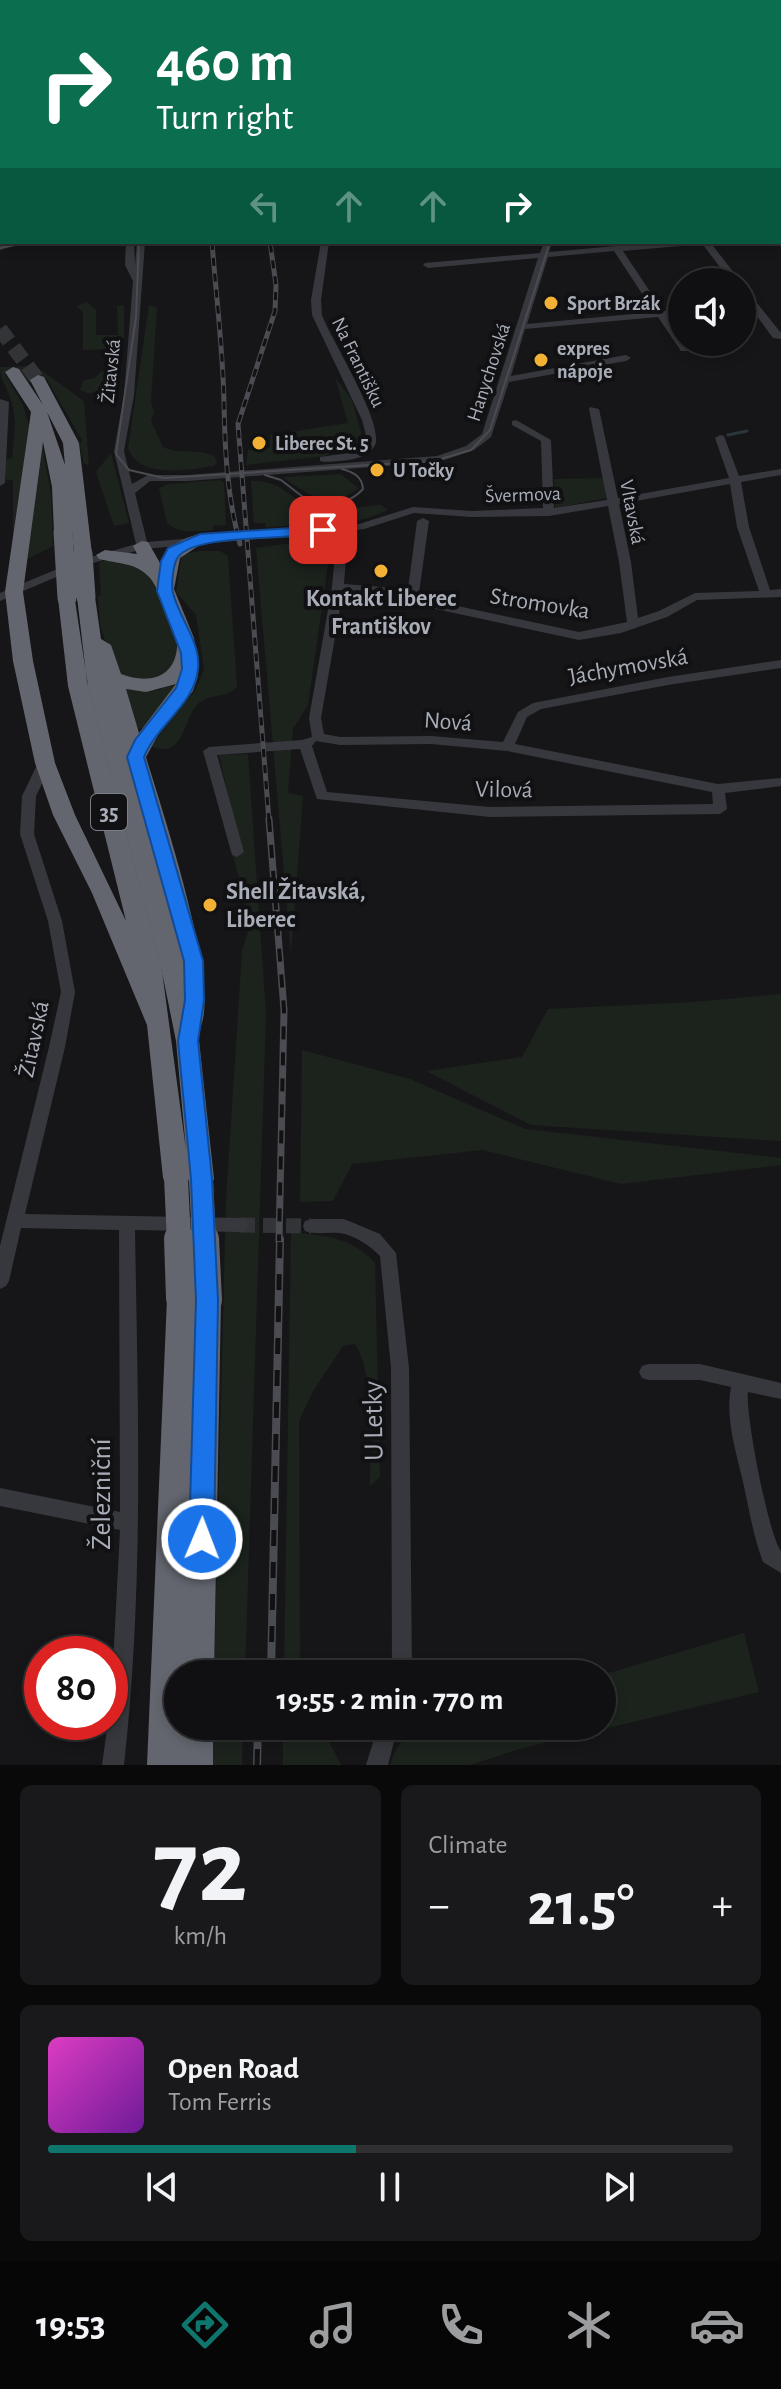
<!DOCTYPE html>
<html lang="en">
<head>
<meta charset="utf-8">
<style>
	:root { --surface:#101012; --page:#19191b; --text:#f1f3f6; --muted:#9c9d9f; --line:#303032; --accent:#0f766e }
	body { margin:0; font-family:"Alegreya Sans",sans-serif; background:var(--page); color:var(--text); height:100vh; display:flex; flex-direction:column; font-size:30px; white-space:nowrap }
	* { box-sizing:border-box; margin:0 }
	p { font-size:26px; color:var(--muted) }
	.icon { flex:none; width:44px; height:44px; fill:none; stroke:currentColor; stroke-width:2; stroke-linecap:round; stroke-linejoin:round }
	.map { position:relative; height:1765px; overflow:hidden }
	.details { display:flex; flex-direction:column; gap:20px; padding:20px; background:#09090a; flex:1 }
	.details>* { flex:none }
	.hud { position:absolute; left:0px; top:0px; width:782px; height:244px; box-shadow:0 4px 12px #0003,0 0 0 2px var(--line); background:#0b6e4f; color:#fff; overflow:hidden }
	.tools { position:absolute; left:668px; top:268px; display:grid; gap:16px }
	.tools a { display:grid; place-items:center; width:88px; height:88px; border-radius:50%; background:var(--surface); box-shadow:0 4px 12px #0003,0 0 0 2px var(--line); font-size:40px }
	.speed { position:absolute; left:24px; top:1636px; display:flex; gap:16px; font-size:40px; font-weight:700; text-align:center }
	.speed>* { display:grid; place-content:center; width:104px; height:104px; border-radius:50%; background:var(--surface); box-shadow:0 4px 12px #0003,0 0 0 2px var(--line); line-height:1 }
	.speed .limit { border:12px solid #d22; background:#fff; color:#111 }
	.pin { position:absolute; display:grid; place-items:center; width:68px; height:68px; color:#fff; margin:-34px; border-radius:16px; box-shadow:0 4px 12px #0006 }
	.me { position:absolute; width:88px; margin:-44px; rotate:1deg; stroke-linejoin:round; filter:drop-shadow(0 0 6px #0008) }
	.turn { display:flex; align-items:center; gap:28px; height:168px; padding:0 24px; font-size:36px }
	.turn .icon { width:104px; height:104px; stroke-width:2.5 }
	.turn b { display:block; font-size:56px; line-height:68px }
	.lanes { display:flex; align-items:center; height:76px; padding:0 24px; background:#0003; justify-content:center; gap:40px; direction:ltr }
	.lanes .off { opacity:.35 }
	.big { font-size:60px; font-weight:700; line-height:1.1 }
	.details .widget { flex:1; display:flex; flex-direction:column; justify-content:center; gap:12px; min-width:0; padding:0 28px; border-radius:12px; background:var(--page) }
	.details .dial { align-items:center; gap:0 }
	.dial b { font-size:104px; line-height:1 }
	.song { display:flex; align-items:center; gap:24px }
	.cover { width:96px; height:96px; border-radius:12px; background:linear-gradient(135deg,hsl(310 70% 55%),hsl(280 70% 35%)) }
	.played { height:8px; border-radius:4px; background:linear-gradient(90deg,var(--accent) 45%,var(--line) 45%) }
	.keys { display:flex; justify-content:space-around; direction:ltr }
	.heat { display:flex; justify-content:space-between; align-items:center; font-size:44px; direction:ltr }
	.details .tiles { flex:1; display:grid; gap:20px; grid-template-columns:1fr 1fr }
	.widget:last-child { grid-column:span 2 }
	.trip { position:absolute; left:164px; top:1660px; width:452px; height:80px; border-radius:40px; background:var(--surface); box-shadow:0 4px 12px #0003,0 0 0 2px var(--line); font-weight:700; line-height:80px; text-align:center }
	.tab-bar { display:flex; height:128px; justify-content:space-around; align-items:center; background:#060607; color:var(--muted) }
	.tab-bar .icon { width:56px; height:56px }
	.tab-bar .selected { color:var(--accent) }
	.tab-bar b { font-size:36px; color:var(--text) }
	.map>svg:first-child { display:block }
	.green { fill:#1c231d }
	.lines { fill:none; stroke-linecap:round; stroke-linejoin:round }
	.stream { stroke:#2c353c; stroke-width:3 }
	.building { fill:#3f3f44; stroke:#4f5156; stroke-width:2 }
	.minor-tunnel { stroke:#333438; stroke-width:15; stroke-dasharray:15 8; stroke-linecap:butt }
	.highway-tunnel { stroke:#333438; stroke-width:15; stroke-dasharray:15 8; stroke-linecap:butt }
	.minor { fill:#37383d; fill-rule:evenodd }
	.highway { fill:#63666e; fill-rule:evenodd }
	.tram { stroke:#4a4c52; stroke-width:2 }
	.rail-far2-casing { stroke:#4a4c52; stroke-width:5 }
	.rail-far1-casing { stroke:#4a4c52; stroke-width:7 }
	.rail-casing { stroke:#4a4c52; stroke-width:8 }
	.rail-far2 { stroke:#111113; stroke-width:3; stroke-dasharray:8; stroke-linecap:butt }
	.rail-far1 { stroke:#111113; stroke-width:4; stroke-dasharray:13; stroke-linecap:butt }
	.rail { stroke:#111113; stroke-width:5; stroke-dasharray:16; stroke-linecap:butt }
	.highway-bridge-far2 { stroke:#63666e; stroke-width:19 }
	.highway-bridge-far1 { stroke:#63666e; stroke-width:24 }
	.highway-bridge { stroke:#63666e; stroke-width:30 }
	.route { fill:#1a73e8; stroke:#114b97; stroke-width:2 }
	.poi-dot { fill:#f2b134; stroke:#111113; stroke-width:3 }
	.labels { text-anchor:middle; stroke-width:8; stroke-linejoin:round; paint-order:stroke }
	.far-poi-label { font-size:20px; font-weight:bold; fill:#a8adb8; stroke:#111113; text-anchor:start }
	.far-street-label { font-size:20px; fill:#a8adb8; stroke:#111113 }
	.shield { fill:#111113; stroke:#7b7e86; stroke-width:2 }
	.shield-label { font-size:22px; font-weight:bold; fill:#a8adb8 }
	.poi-label { font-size:24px; font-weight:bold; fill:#a8adb8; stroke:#111113 }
	.street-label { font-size:24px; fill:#a8adb8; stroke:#111113 }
	.near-street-label { font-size:28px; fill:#a8adb8; stroke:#111113 }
</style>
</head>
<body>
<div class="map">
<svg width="781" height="1765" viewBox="0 0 781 1765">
	<rect width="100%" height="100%" fill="#161618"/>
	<path class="green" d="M87 302 96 310V335H118L117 306 124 305V345L116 349 83 350V312L76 306Z
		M149 305 157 307 151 401 154 413 151 421 163 447C179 455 198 448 214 456L217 462 214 466C189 469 139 480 128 448Z
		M117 365 121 367 117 391 88 393 80 390 84 380 95 378 100 372Z
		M35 366 84 401 89 465 84 464 80 445 82 440 46 378 29 382 19 371 5 374 23 405 29 427 13 554V480H6L5 460 12 458C14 440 17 421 12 403 8 389 0 379 0 367Z
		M335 377 352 400 362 436 357 446 324 456 246 465 248 450 270 448V435L348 423Z
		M41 439 51 494 53 546 25 560Z
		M111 453 129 523 114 526 96 472Z
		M341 474 358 488C332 512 306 494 283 477Z
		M604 478 606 498 555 508 554 479Z
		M221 480 224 483 226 525 213 526V530C197 531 180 535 167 523L159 488 169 484Z
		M251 481C284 481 286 497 310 506 331 513 360 506 381 505L388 510C353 528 305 524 266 527L265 523H254Z
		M292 543 323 549 329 557 308 705 293 729 288 793 303 796 291 954 256 548Z
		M200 551H220L228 556 237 687C224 699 215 693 202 701 182 712 187 762 151 746L196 689 204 669 196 615 176 592 182 554Z
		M114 559 142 567C161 594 178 627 179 660L160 679 131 681 115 671 100 625 98 596 101 595 99 562Z
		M181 678 144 727 136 730 124 690H159Z
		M248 754 266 1014 245 1674H214L226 1201 242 951 251 923 233 856 231 808 219 755Z
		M781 994V1141L531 1125 426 1071 522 1057 548 1009 694 1002Z
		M302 1050 410 1079 525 1129 781 1158V1165L621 1184 483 1150 352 1164 333 1201 300 1202Z
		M291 1232C324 1236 351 1236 375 1263L380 1477 370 1486C370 1448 376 1376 355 1344L343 1346 313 1391 299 1421 300 1674H284Z
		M744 1633 759 1692 519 1749 470 1765H390C398 1743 405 1733 428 1726H602V1675Z
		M213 1726H243L242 1765H212Z
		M283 1726H321L341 1765H283Z"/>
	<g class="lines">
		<path class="stream" d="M728 435 747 431"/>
	</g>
	<path class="building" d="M0 29 2 30V78H0Z"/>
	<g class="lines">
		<path class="minor-tunnel" d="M240 1225 311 1226"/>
		<path class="highway-tunnel" d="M0 234 2 231
			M0 329 38 380"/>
		<path class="minor" d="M138 0H144V2H138Z
			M477 0H483L484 2H478Z
			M609 0H615V2H609Z
			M667 0H704L707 2H670Z
			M738 0 760 2H735Z
			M780 1H781V5L780 2H777Z
			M0 22H2V26H0Z
			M780 59H781V63H780Z
			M780 95H781V99H780Z
			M780 136H781V140H780Z
			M780 213 781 214V220L780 219Z
			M780 230H781V236H780Z
			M11 242H27L0 250V244Z
			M126 242H134L135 265 137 242H145L134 395 124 451 132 484 148 475H188L437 456 466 446 482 434 538 258 428 268 423 265 425 263 540 253 544 242H552L549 252 661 242H696L692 245 623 251 663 311 682 309V315L667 316 682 342 689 349 687 351H681L658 317 525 329 511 376 626 355 631 358 626 361 509 382 491 437 474 450 438 462 188 481H150L135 493 147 542 359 524 413 507 472 511 543 508 541 441 512 425V421L516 420 551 440 554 508 607 500 589 409 590 407 599 409 618 498 729 478 715 438 720 435 724 436 739 476 781 469V475L741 482 749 527 770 590 781 589V597L697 600 667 617 621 633 579 640 417 605 410 596 343 591 321 718 324 734 340 737 431 736 503 742 518 712 533 703 668 677 781 660V668L668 685 541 709 527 717 515 744 718 784 781 778V786L725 793 727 809 720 814 490 817 317 799 300 749 217 755 244 852 237 857 232 855 203 751 209 747 302 740 312 737 309 718 332 587 337 532 143 549 82 566 0 601V593L74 562 136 544 114 451 124 395 133 281 125 265ZM614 251 654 312 527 324 548 257ZM730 484 737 527 759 591 695 593 659 611 638 618 631 562 619 504ZM608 506 619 562 627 622 579 632 425 599 419 593 429 521 423 518 417 521 408 589 344 584 348 531 364 529 414 513 472 517 549 516ZM316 741 340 745 431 744 507 751 712 792 713 804 490 807 327 792 312 746Z
			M321 242H329L321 300 322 315C331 340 385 424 375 445 368 461 339 461 324 462L320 461V457L349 453 362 447 366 435 362 420 312 315 311 300Z
			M701 242H710L741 282H731Z
			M742 287 745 288 781 333V339L773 338 742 296Z
			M0 399 9 402 5 483 0 486Z
			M45 759 52 763 36 796 34 834 62 921 75 992 65 1047 25 1214 240 1218 246 1220 248 1225 246 1230 240 1232 135 1230C138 1409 144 1587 124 1765H102L108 1722H110L120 1530 0 1506V1488L120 1512 119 1230 21 1228 9 1281 6 1286 0 1289V1246L49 1047 61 992 48 921 20 834 22 796 38 763Z
			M311 1219H343L349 1221 380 1234 396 1253 409 1368 412 1674H392L391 1368 380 1256C369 1245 355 1235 339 1233 327 1232 316 1235 305 1231L303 1226 305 1221Z
			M648 1364H700L781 1383V1399L748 1392C745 1413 769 1537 781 1551V1573L763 1562C753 1536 749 1508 743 1482 736 1452 725 1418 731 1387L700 1380H648L642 1378 639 1372 642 1366Z
			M378 1726H398L388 1765H366Z"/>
		<path class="highway" d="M85 0H95L96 2H86Z
			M0 211H2L0 221Z
			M13 367 19 369 43 405 30 380 38 375 44 377 79 443 92 554 83 559 74 554 72 531 63 537 54 532 52 487 43 442 23 592 33 661 55 763 75 815 126 921 68 686 58 598 67 592 74 594 88 686 162 971 186 1150 176 1041 161 967 87 682 77 597 86 591 95 597 101 639 111 645 121 674C147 684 174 679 177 648 179 636 168 617 164 606 160 598 156 585 150 578 136 562 118 564 99 559L96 555 105 550 137 554 133 546 142 541 148 542 160 563C168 546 182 538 200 534L209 539 180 558 174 589 194 638 198 676 193 691 158 735 146 757C160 804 225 997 198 1031L214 1179 210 1187 201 1190 192 1187 188 1179 185 1186 176 1189 167 1186 163 1178 147 1025 92 893 53 815 35 763 13 661 5 592 31 412 5 372ZM47 412 63 443 65 465ZM176 684 139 733 126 689 146 692Z
			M181 1286 191 1289 194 1298 197 1291 207 1288 217 1291 221 1300 214 1674H178V1726H213V1765H147L167 1298 171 1289Z"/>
		<path class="tram" d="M139 242 136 317 116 454 129 470 164 478 434 461 471 450 490 430 550 242
			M0 248 30 242
			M265 475 281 480 303 497
			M307 499C328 507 347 506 363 489 362 476 353 472 342 469"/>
		<defs>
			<path id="rail-far2" d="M212 242C216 295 223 349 224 403 225 452 227 496 240 544
				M269 821 238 424 275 311 276 285 270 242"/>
			<path id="rail-far1" d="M269 819 284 1010 279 1241"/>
			<path id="rail" d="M271 1674 280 1239
				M257 1765 258 1726"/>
		</defs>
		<use href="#rail-far2" class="rail-far2-casing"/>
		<use href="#rail-far1" class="rail-far1-casing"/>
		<use href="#rail" class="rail-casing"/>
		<use href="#rail-far2" class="rail-far2"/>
		<use href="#rail-far1" class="rail-far1"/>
		<use href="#rail" class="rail"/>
		<path class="highway-bridge-far2" d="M63 532 67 598
			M83 554 86 597"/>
		<path class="highway-bridge-far1" d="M176 1178 179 1241
			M201 1179 204 1241"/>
		<path class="highway-bridge" d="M179 1239 181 1298
			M204 1239 207 1300"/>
	</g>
	<path class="route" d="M323 526 328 527V533C296 540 195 533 178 557 173 564 171 585 173 593 179 618 201 642 198 669 195 704 156 726 144 757L203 961 204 1000 198 1041 212 1179 218 1300 214 1539 210 1548 202 1552 193 1548 189 1539 196 1300 191 1179 178 1041 185 1000 184 961 127 757 135 740 176 688 182 669 181 653 157 591 161 561 168 548 200 534Z"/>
	<g class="poi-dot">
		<circle cx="551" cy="303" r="8"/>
		<circle cx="541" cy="360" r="8"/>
		<circle cx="259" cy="443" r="8"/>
		<circle cx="377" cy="470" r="8"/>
		<circle cx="381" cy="571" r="8"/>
		<circle cx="210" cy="905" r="8"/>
	</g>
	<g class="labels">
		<g class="far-poi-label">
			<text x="567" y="310">Sport Brzák</text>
			<text x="557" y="355">expres<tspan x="557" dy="23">nápoje</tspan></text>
			<text x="275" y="450">Liberec St. 5</text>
			<text x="393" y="477">U Točky</text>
		</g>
		<g class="far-street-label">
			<text transform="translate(359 362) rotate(64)" y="7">Na Františku</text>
			<text transform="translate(110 371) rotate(-84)" y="7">Žitavská</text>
			<text transform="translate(488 372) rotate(-72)" y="7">Hanychovská</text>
			<text transform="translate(523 494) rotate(-2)" y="7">Švermova</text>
			<text transform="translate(633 512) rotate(79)" y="7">Vltavská</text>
		</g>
		<rect class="shield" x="91" y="794" width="36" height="36" rx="6"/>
		<g class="shield-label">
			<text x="109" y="820">35</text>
		</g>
		<g class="poi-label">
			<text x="381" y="606">Kontakt Liberec<tspan x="381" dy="28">Františkov</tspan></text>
			<text x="226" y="899" text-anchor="start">Shell Žitavská,<tspan x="226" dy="28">Liberec</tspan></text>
		</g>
		<g class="street-label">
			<text transform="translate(540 603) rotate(9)" y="8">Stromovka</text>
			<text transform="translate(628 666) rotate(-10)" y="8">Jáchymovská</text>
			<text transform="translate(448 721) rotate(4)" y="8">Nová</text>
			<text transform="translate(504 789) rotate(1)" y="8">Vilová</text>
			<text transform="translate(33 1039) rotate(-78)" y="8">Žitavská</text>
		</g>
		<g class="near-street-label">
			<text transform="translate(372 1421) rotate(-91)" y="10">U Letky</text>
			<text transform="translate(100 1494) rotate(-90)" y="10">Železniční</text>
		</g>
	</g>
</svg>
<div class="tools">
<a><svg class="icon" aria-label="sound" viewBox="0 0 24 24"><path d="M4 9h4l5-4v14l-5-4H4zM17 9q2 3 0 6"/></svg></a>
</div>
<div class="speed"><div class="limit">80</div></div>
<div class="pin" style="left:323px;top:530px;background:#d93025"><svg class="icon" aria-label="arrive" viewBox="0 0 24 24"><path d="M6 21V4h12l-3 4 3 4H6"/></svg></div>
<svg class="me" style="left:202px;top:1539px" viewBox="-20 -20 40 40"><circle r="17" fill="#1a73e8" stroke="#fff" stroke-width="3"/><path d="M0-11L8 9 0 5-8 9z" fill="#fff"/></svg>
<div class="trip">19:55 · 2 min · 770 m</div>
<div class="hud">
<div class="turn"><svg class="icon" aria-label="right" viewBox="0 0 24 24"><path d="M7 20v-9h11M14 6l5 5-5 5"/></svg><div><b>460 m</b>Turn right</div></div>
<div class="lanes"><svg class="icon off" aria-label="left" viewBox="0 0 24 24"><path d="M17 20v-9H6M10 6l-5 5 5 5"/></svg><svg class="icon off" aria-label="ahead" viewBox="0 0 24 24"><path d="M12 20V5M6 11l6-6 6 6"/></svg><svg class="icon off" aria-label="ahead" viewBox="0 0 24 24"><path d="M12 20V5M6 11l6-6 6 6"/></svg><svg class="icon" aria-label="right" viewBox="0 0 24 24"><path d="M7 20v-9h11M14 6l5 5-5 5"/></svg></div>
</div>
</div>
<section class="details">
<div class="tiles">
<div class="widget dial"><b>72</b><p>km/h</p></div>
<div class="widget"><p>Climate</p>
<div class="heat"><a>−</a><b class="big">21.5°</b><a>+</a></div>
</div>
<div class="widget">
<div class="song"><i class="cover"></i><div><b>Open Road</b><p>Tom Ferris</p></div></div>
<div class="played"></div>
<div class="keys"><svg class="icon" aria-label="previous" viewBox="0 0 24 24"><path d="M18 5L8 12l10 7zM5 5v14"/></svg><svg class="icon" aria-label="pause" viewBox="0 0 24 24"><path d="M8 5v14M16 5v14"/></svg><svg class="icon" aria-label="next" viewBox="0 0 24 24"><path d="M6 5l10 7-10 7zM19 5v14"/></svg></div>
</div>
</div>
</section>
<nav class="tab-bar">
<b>19:53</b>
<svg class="icon selected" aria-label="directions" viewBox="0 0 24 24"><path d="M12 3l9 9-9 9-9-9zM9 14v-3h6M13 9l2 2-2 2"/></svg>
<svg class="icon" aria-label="music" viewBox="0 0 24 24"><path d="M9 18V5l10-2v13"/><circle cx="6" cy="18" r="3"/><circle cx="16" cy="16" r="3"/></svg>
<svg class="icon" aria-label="phone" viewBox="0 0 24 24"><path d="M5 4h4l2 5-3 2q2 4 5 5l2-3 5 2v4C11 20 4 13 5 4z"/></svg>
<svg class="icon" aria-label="climate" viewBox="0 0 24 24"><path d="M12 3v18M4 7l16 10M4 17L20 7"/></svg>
<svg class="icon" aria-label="car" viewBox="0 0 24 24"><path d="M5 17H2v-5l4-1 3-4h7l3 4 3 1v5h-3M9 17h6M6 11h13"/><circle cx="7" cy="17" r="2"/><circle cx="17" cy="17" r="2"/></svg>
</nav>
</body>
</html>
